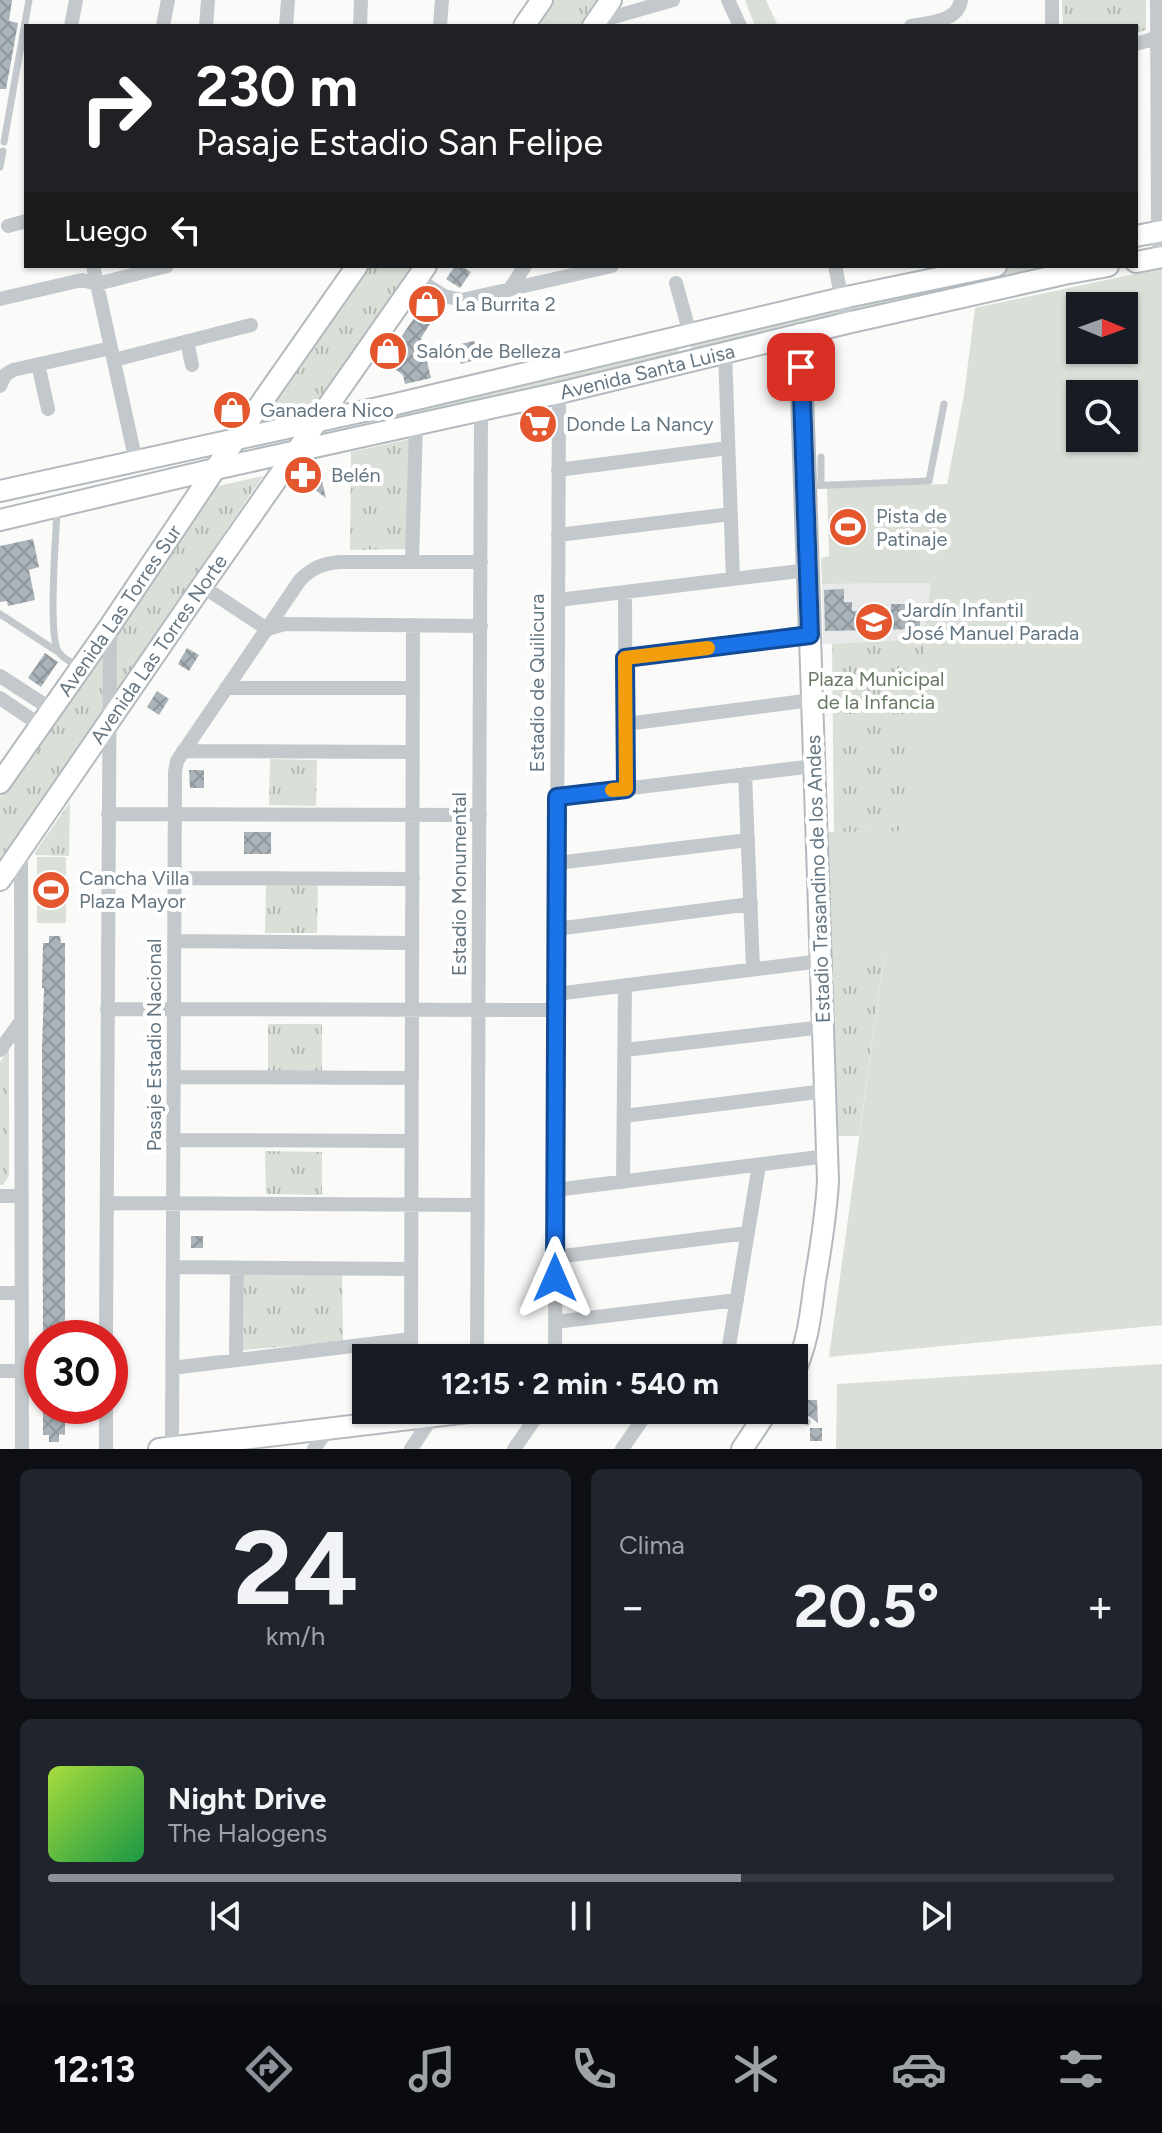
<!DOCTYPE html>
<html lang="es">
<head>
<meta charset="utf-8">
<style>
	:root { --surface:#171b24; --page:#20242c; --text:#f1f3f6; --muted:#9ea1a6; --line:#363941; --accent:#8c9099 }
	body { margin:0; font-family:Figtree,sans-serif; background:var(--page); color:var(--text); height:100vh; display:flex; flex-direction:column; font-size:30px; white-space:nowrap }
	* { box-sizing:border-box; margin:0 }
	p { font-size:26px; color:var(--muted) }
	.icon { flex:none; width:44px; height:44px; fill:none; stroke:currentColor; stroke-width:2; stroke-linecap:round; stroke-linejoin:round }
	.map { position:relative; height:1449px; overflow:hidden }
	.side { display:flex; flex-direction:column; gap:20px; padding:20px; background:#0d0f14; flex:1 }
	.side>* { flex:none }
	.guide { position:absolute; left:24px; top:24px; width:1114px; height:244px; border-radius:0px; box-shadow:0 2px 6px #0004; background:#202124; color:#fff; overflow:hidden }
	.needle { width:52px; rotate:91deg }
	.buttons { position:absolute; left:1066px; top:292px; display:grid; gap:16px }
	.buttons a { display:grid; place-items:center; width:72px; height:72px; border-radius:0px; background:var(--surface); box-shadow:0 2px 6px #0004; font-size:40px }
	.speed { position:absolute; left:24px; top:1320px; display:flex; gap:16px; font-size:40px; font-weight:700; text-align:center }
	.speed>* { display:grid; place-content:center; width:104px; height:104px; border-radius:50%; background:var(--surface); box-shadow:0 2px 6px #0004; line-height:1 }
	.speed .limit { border:12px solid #d22; background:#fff; color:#111 }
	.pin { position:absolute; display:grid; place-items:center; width:68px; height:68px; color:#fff; margin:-34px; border-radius:16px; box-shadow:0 4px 12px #0006 }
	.me { position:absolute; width:88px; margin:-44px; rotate:0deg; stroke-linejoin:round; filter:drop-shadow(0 0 6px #0008) }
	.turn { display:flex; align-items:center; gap:28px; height:168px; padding:0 40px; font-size:36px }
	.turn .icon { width:104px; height:104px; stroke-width:2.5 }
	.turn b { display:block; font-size:56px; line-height:68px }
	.then { display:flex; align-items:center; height:76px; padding:0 40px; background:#0003; gap:16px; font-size:30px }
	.big { font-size:60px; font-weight:700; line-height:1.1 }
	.side .widget { flex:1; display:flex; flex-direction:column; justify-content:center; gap:12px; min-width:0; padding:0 28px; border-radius:12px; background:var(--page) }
	.side .dial { align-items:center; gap:0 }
	.dial b { font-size:104px; line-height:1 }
	.song { display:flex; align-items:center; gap:24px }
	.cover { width:96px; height:96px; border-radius:12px; background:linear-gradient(135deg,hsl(80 70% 55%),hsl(140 70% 35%)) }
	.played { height:8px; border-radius:4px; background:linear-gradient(90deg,var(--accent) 65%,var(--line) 65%) }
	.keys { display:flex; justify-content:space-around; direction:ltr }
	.heat { display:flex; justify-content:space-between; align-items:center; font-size:44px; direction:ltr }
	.side .tiles { flex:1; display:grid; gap:20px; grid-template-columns:1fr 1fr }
	.widget:last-child { grid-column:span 2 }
	.trip { position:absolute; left:352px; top:1344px; width:456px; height:80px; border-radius:0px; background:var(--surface); box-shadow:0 2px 6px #0004; font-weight:700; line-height:80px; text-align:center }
	.tab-bar { display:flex; height:128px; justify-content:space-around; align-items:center; background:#090b0e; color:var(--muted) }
	.tab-bar .icon { width:56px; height:56px }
	.tab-bar .active { color:var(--accent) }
	.tab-bar b { font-size:36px; color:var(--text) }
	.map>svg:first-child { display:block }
	.built { fill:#e8e9e9 }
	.grass { fill:#dadfd7; fill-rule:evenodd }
	.park { fill:url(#park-tufts) }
	.building { fill:url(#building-cross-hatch) }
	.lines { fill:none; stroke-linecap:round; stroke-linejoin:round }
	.secondary-casing { stroke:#b3babf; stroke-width:24 }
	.lane { stroke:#c3c8cc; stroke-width:7 }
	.street { stroke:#c3c8cc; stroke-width:14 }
	.secondary { stroke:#fff; stroke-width:20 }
	.route-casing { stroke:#114b97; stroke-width:20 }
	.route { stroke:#1a73e8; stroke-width:14 }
	.slow { stroke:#f59e0b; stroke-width:14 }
	.labels { text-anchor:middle; stroke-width:8; stroke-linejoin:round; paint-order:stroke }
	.poi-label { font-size:20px; fill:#657683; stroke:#fff; text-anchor:start }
	.street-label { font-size:20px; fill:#657683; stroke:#fff }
	.park-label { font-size:20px; fill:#687a64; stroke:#fff }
</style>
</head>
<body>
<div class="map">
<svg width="1162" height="1449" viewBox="0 0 1162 1449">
	<defs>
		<pattern id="park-tufts" width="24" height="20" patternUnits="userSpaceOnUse" patternTransform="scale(2)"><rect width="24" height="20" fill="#dadfd7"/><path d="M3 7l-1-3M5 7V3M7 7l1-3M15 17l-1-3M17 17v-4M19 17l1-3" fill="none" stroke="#b4b9b4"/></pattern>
		<pattern id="building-cross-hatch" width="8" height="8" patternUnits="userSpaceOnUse" patternTransform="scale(2)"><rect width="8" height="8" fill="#aab3b9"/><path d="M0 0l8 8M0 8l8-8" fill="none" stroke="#8e969c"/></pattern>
	</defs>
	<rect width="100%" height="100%" fill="#fafaf8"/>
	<path class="built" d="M931 583 923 640 823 644 822 584Z"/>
	<path class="grass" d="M1006 266H1053L694 351 691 349 692 343Z
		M1162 268V1325L829 1357 884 957 831 953 828 832 874 831 834 644 923 640 931 583 822 584 821 558 829 556 827 488 947 484 964 395 975 308ZM1080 306H1124V350H1080ZM1080 394H1124V438H1080Z
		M677 347 680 355 382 424 383 415Z
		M37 857H66V923H37Z
		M1162 1364V1449H836L837 1384Z"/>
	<path class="park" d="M553 0H600L582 26H535Z
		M745 0H766L778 26H755Z
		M1062 0H1146V30L1136 33V26H1063Z
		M367 266H416L392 302 310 410 260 419Z
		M410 439 408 549 350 550 351 452Z
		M263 476 0 863V797L218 486Z
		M926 639 902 831 834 832 832 644Z
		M270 759 317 760 316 806 269 805Z
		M70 802 69 856 35 855V852Z
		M266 883H318L317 933H265Z
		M831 953 884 956 859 1136H837Z
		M268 1024H322V1074L268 1073Z
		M9 1048V1176L3 1185H0V1062Z
		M265 1151 322 1152V1195L266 1194Z
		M244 1272 342 1273 343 1342 243 1350Z"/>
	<path class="building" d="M0 0H12L9 21 18 23 6 89H0Z
		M455 266H461L471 272 460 288 446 279Z
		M427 298 441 307 421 338 431 378 405 384 403 375 379 357 393 338 398 342Z
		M474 341 479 359 461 364 456 345Z
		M547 417V429L530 430 529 418Z
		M319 466 322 481 326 498 299 478 302 470Z
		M33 539 39 567 29 570 35 600 8 606 7 601 0 602V546Z
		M844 589V602H852V611L891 610V604H920V629L825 631 824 590Z
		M187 648 199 655 189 671 178 664Z
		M45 653 58 662 41 687 28 678Z
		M157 691 169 699 159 715 147 707Z
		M189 770H204V788H190Z
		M244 832H271V854H244Z
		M49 936H60L61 943H65V1338H43L42 1049 44 988H42L43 943H49Z
		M191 1236H203V1248H191Z
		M801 1400H817L818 1423 797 1407Z
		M43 1406H59L61 1421H65V1435L59 1434V1442H49V1435H43Z
		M810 1428H822V1441H810Z"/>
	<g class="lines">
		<defs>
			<g id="secondary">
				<path d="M524 26 542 0"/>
				<path d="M593 26 611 0"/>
				<path d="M1136 236 1162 231"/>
				<path d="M1136 262 1162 257"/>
				<path d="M0 491 396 404 842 298 996 266"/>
				<path id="s1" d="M0 520 215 469 559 393 847 323 1064 274 1108 266"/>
				<path id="s2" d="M0 783 110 626 215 469 357 266"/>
				<path id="s3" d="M0 880 202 586 426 266"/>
				<path d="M794 1372C808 1344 811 1312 815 1281 821 1247 826 1214 828 1181L800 334"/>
				<path d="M159 1449 485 1410"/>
				<path d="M742 1449 768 1410"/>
			</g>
		</defs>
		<use href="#secondary" class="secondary-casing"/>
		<path class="lane" d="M4 142 29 0
			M0 167 3 151
			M821 457V485
			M805 486 929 481 944 404
			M57 510C56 536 48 633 58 651 62 658 72 663 79 666
			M0 614 58 652
			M790 1410 807 1422"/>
		<path class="street" d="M728 0 740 26
			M1157 0 1158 232 1160 258
			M596 22 673 0
			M71 26 76 0
			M163 26 168 0
			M206 26 208 0
			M286 26 288 0
			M360 26 361 0
			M440 26 442 0
			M911 26C929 22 958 22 961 0
			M1052 26V0
			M1136 44 1156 38
			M8 226 26 221
			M93 266 136 462
			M835 266 847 323
			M417 279 444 296 462 300 612 266
			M676 283 690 334
			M97 284 167 266
			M509 290 525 266
			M0 299 82 280 97 284
			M187 341 192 365
			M725 352 733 579
			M114 360 251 325
			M38 364 48 409
			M0 386 5 375 13 370 111 348
			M558 470 728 448
			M558 535 731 514
			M412 562 416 425
			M202 586 267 629 285 624 481 626
			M625 592 626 789
			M558 600 808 570
			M625 658 810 635
			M0 676 51 709
			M226 688H413
			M0 698 40 725
			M626 724 812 700
			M183 751 413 752
			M745 774 753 969
			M557 797 814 766
			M108 814 480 815
			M21 850 22 1449
			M557 863 748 840
			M175 878 413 879
			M556 929 751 904
			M174 941 412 943
			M556 994 821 961
			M107 1009 556 1010
			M0 1050 21 1021
			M625 1050 823 1027
			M174 1077 412 1078
			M624 1116 825 1091
			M173 1140 412 1141
			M623 1182 625 985
			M555 1190 827 1156
			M0 1196H21
			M107 1203 478 1205
			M555 1257 748 1233
			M173 1267 411 1269
			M0 1293H21
			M555 1322 737 1300
			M106 1338 110 627
			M411 1358 413 625
			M477 1358 481 411
			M555 1358 559 393
			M727 1358 759 1165
			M236 1360 237 1268
			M172 1368 411 1339
			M0 1371H22
			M172 1447 175 772 177 761 300 580C312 568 323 563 340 562H481
			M106 1449V1406
			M314 1449 328 1429
			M411 1449 433 1416
			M514 1449 541 1410
			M622 1449 649 1410"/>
		<use href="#secondary" class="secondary"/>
	</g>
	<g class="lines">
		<defs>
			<path id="route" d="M555 1278 557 797 626 789 625 658 810 635 801 367"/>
		</defs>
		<use href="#route" class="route-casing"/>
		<use href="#route" class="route"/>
		<path class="slow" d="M612 790 626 789 625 658 708 648"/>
	</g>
	<defs>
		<symbol id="shop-disc" viewBox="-11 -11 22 22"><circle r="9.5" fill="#e4572e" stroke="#fff"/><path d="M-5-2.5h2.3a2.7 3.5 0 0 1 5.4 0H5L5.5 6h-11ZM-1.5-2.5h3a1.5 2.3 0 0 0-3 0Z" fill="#fff"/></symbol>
		<symbol id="supermarket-disc" viewBox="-11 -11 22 22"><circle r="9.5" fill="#e4572e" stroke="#fff"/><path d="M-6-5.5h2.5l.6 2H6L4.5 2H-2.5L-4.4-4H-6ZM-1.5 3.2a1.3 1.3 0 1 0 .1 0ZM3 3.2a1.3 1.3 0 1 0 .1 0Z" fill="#fff"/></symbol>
		<symbol id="pharmacy-disc" viewBox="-11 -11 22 22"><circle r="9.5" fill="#e4572e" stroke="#fff"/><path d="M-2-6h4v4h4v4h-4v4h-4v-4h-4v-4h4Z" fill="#fff"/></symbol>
		<symbol id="stadium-disc" viewBox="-11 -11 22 22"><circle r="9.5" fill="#e4572e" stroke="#fff"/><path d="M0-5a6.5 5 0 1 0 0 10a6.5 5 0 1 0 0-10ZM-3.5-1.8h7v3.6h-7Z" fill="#fff"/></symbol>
		<symbol id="school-disc" viewBox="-11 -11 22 22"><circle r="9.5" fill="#e4572e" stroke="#fff"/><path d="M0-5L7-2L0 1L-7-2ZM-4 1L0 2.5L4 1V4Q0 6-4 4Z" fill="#fff"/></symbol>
	</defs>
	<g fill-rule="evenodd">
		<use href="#shop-disc" x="405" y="282" width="44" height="44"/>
		<use href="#shop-disc" x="366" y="329" width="44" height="44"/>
		<use href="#shop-disc" x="210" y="388" width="44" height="44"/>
		<use href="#supermarket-disc" x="516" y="402" width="44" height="44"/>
		<use href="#pharmacy-disc" x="281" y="453" width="44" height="44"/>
		<use href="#stadium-disc" x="826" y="505" width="44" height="44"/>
		<use href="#school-disc" x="852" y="600" width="44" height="44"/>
		<use href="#stadium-disc" x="29" y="868" width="44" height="44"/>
	</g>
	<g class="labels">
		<g class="poi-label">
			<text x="455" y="311">La Burrita 2</text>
			<text x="416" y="358">Salón de Belleza</text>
			<text x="260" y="417">Ganadera Nico</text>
			<text x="566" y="431">Donde La Nancy</text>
			<text x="331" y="482">Belén</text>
			<text x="876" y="523">Pista de<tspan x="876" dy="23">Patinaje</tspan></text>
			<text x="902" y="617">Jardín Infantil<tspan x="902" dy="23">José Manuel Parada</tspan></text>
			<text x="79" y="885">Cancha Villa<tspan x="79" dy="23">Plaza Mayor</tspan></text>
		</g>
		<g class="street-label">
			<text dy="7" stroke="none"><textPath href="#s1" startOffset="664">Avenida Santa Luisa</textPath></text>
			<text dy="7" stroke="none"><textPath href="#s2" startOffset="210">Avenida Las Torres Sur</textPath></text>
			<text dy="7" stroke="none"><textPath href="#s3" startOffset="280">Avenida Las Torres Norte</textPath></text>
			<text transform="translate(537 683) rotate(-90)" y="7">Estadio de Quilicura</text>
			<text transform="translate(818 879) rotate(-92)" y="7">Estadio Trasandino de los Andes</text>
			<text transform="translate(459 884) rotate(-90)" y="7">Estadio Monumental</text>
			<text transform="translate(154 1045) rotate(-90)" y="7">Pasaje Estadio Nacional</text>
		</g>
		<g class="park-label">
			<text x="876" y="686">Plaza Municipal<tspan x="876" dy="23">de la Infancia</tspan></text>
		</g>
	</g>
</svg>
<div class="buttons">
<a><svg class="needle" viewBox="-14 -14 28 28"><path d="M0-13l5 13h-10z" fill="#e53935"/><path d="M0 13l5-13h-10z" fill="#9ea1a6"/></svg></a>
<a><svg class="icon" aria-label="search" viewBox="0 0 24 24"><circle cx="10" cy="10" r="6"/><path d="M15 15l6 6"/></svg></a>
</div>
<div class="speed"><div class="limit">30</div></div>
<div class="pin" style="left:801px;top:367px;background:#d93025"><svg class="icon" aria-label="arrive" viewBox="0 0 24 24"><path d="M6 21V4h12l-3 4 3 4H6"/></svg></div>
<svg class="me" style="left:555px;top:1278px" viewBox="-20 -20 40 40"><path d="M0-17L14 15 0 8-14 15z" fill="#1a73e8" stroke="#fff" stroke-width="4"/></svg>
<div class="trip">12:15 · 2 min · 540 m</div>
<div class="guide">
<div class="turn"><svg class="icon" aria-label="right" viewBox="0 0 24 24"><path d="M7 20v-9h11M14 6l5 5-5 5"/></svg><div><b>230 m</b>Pasaje Estadio San Felipe</div></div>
<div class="then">Luego<svg class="icon" aria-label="left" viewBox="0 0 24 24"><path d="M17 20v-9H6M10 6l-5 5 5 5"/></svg></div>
</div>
</div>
<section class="side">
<div class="tiles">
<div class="widget dial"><b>24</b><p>km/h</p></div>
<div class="widget"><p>Clima</p>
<div class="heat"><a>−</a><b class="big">20.5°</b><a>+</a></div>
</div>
<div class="widget">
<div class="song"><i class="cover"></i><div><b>Night Drive</b><p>The Halogens</p></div></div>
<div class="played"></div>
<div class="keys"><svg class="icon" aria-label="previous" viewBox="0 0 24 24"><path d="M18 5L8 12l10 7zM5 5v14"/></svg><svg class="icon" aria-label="pause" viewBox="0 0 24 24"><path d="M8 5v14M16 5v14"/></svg><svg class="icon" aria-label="next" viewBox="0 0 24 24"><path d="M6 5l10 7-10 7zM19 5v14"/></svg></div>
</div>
</div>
</section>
<nav class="tab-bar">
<b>12:13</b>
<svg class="icon active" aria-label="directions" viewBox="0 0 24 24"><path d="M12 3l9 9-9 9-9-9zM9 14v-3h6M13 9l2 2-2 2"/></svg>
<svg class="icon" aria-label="music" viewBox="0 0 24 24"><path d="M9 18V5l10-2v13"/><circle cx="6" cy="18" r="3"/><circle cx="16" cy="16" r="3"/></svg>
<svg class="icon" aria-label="phone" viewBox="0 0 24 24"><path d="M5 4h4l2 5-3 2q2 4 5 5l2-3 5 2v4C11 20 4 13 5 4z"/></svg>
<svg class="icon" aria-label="climate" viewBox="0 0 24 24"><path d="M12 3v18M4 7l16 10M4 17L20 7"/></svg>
<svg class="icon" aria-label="car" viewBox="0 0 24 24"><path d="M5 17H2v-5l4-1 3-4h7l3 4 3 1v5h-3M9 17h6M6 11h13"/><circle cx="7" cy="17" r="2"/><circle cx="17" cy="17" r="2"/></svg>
<svg class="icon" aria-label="filters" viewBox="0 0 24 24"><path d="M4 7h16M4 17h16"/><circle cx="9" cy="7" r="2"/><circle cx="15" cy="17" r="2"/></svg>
</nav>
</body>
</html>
